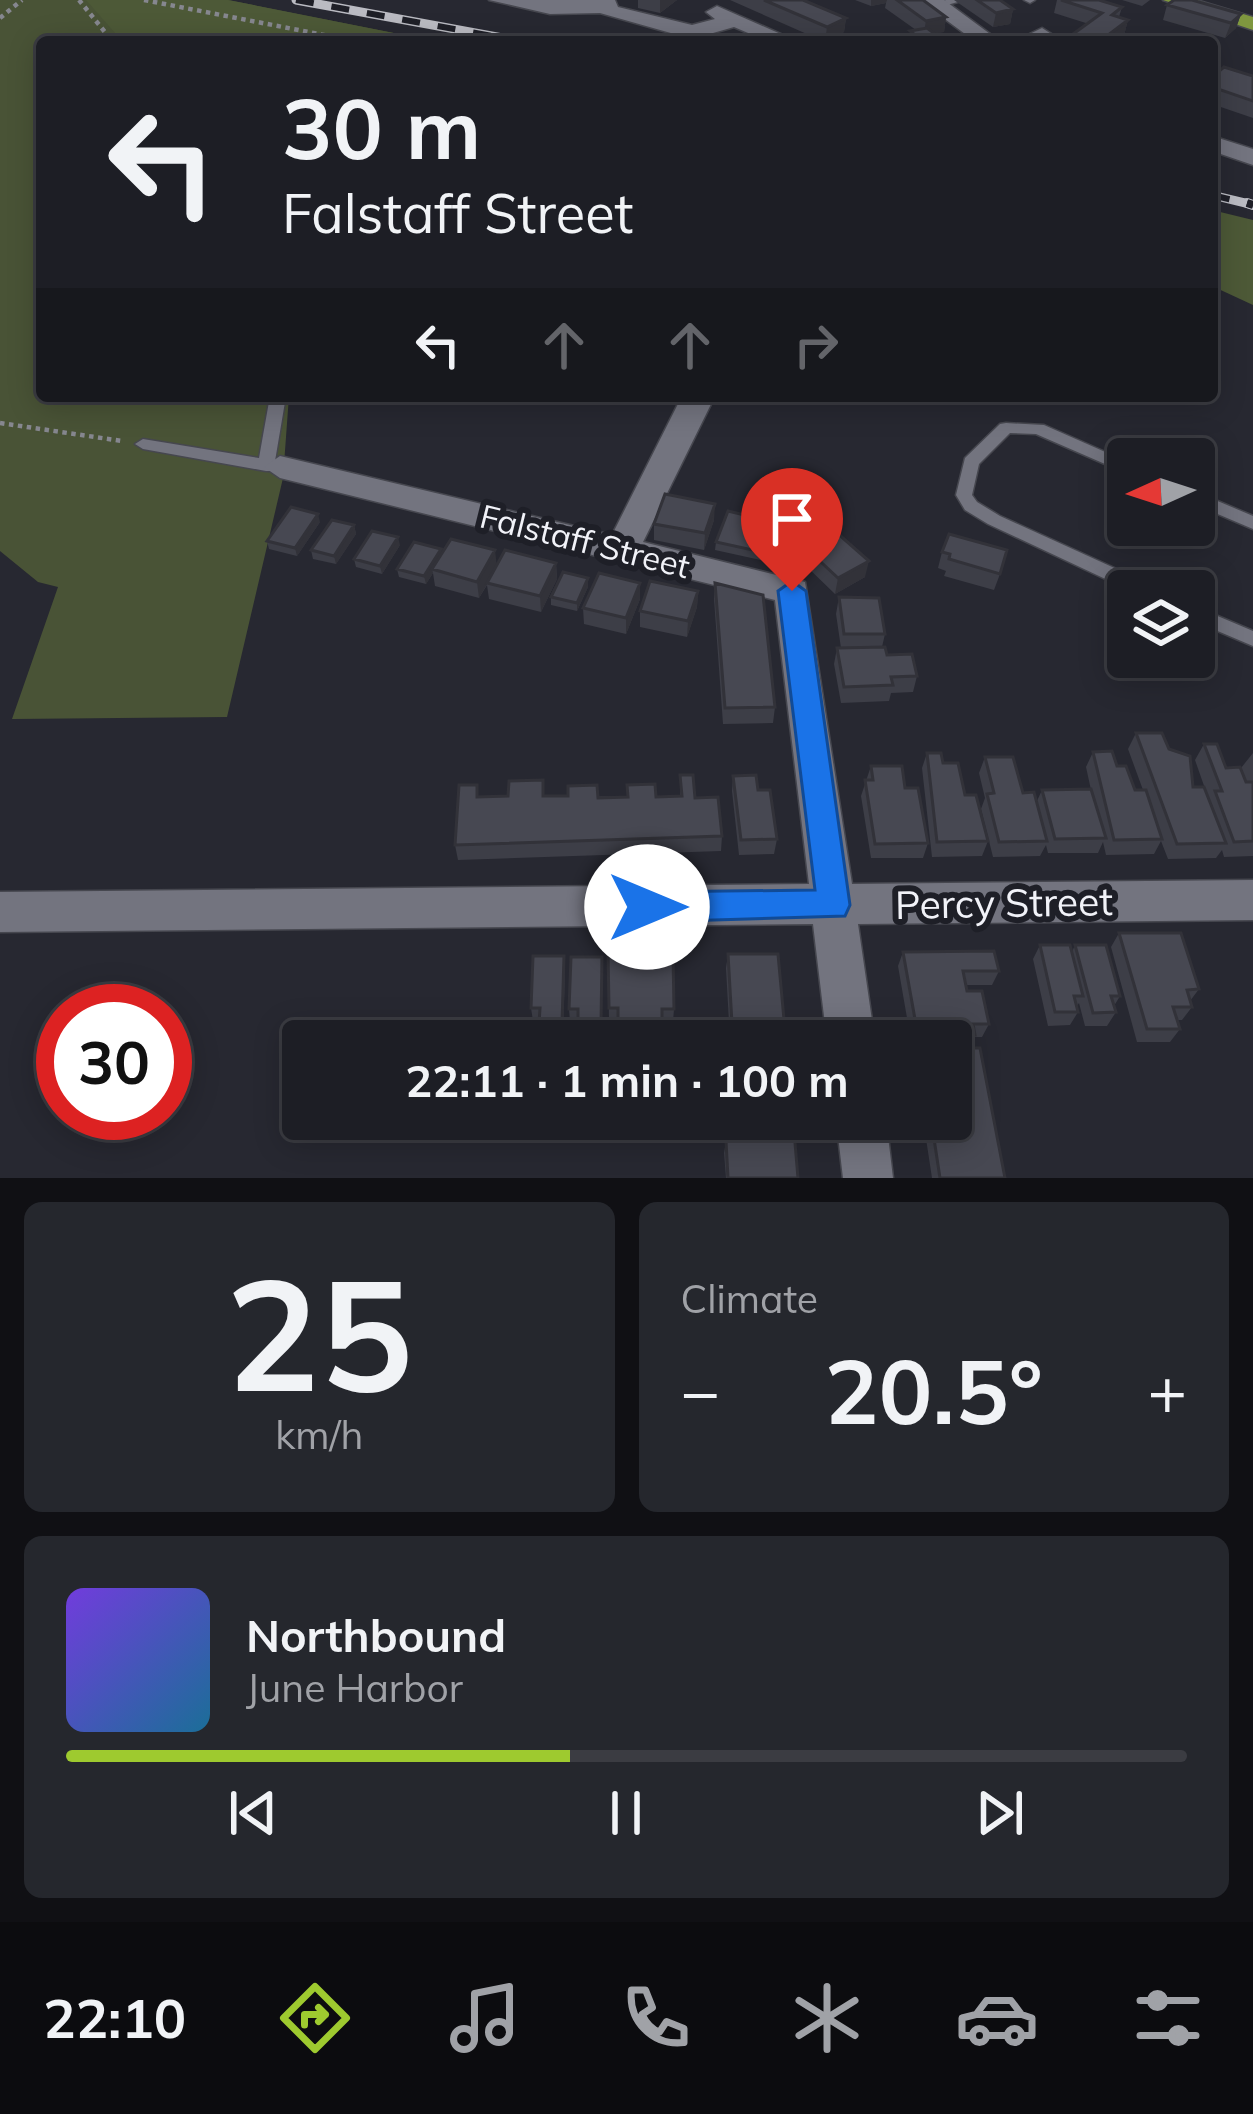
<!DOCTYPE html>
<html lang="en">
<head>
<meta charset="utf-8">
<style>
	:root { --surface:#1d1e25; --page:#25272d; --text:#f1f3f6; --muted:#a0a2a7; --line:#3b3c42; --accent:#9eca2f }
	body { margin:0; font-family:Mulish,sans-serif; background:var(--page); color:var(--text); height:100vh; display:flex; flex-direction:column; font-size:45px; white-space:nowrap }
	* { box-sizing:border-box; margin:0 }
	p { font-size:39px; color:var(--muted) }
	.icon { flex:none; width:66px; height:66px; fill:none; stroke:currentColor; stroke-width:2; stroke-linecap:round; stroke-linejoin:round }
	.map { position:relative; height:1178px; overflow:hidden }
	.side { display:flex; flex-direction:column; gap:24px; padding:24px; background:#101014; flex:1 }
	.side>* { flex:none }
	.top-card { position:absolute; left:36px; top:36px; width:1182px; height:366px; border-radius:12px; box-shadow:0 6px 30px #0003,0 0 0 3px var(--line); background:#1d1e25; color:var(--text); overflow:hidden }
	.needle { width:78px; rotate:267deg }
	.tools { position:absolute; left:1107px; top:438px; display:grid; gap:24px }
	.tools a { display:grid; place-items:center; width:108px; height:108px; border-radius:12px; background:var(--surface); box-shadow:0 6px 30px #0003,0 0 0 3px var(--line); font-size:60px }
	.speed { position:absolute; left:36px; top:984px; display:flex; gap:24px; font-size:60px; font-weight:700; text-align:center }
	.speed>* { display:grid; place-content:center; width:156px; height:156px; border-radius:50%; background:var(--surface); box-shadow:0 6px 30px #0003,0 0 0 3px var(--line); line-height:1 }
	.speed .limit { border:18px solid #d22; background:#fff; color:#111 }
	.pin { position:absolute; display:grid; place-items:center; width:102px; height:102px; color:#fff; margin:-123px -51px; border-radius:50% 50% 50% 0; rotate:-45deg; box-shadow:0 0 12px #0007 }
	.pin .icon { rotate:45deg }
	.me { position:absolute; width:132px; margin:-66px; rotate:90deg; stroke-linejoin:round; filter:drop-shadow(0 0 9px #0008) }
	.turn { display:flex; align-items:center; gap:42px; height:252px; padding:0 48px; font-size:54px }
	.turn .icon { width:156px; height:156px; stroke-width:2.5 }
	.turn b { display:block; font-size:84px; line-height:102px }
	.lanes { display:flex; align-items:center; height:114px; padding:0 48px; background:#0003; justify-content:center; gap:60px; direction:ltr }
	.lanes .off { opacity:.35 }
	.big { font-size:90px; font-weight:700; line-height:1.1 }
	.side .widget { flex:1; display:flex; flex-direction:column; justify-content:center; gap:18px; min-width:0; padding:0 42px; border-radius:18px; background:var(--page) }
	.side .dial { align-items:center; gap:0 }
	.dial b { font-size:156px; line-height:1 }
	.song { display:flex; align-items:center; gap:36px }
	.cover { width:144px; height:144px; border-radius:18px; background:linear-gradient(135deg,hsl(260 70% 55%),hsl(200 70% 35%)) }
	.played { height:12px; border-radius:6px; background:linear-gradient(90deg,var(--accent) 45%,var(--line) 45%) }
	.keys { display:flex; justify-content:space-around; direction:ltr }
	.heat { display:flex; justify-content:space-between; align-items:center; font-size:66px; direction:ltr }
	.side .tiles { flex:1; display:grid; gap:24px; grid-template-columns:1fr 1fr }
	.widget:last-child { grid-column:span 2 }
	.trip { position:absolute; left:282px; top:1020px; width:690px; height:120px; border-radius:12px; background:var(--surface); box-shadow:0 6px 30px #0003,0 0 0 3px var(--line); font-weight:700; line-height:120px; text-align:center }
	.menu { display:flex; height:192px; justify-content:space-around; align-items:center; background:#0c0c0f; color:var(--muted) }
	.menu .icon { width:84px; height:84px }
	.menu .on { color:var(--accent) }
	.menu b { font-size:54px; color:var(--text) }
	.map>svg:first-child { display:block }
	.green { fill:#495336 }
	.forest { fill:#4d5937 }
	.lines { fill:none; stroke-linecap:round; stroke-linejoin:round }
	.lane-casing { stroke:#46474f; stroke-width:3 }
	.street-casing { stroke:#46474f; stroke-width:3 }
	.primary-casing { stroke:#46474f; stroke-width:3 }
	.path { stroke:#86878f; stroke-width:4.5; stroke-dasharray:4.5 4.5; stroke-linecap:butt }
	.lane { fill:#73747f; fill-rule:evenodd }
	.street { fill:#73747f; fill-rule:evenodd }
	.primary { fill:#7f973f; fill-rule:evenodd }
	.rail-far1-casing { stroke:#babbc2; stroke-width:9 }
	.rail-casing { stroke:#babbc2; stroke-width:10 }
	.rail-far1 { stroke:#1e1f27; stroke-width:6; stroke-dasharray:18; stroke-linecap:butt }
	.rail { stroke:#1e1f27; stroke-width:8; stroke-dasharray:22; stroke-linecap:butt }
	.wall { fill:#3d3e47 }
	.shaded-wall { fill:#323239 }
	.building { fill:#474852; stroke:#323239; stroke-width:3 }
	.route { fill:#1a73e8; stroke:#114b97; stroke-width:3 }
	.labels { text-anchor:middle; stroke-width:12; stroke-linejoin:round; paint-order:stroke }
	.street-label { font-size:33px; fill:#f1f2f8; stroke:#1e1f27 }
	.near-street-label { font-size:39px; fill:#f1f2f8; stroke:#1e1f27 }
</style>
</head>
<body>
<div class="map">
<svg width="1253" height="1178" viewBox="0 0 1253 1178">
	<rect width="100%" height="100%" fill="#272831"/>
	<path class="green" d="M0 0H228L439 42H42V396H289L283 478 227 717 12 719 58 587 38 582 0 551Z"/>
	<path class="forest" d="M86 0H228L439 42H123Z
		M1212 210 1253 220V305L1212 286Z"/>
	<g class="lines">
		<defs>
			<path id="lane" d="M946 0H961V1L937 8 932 5Z
				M1024 0H1035L1030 3Z
				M270 396H286L275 461 286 463 288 467 286 471H266L143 449 135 444 143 439 259 458Z
				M1006 423 1044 425 1128 462V474L1036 434 1010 433 979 464 972 495 977 502 1000 516 1154 586 1157 591H1131L988 524 965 510 956 495 965 458 1000 424Z
				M1194 491 1253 516V529L1194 504Z
				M1194 606 1253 631V646L1194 621Z"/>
			<path id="street" d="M489 0H615L618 7 692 25 715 19 706 12 717 6 799 42H769L734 27 692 39 600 13 550 14Z
				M919 0H944L1001 42H976Z
				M1042 28 1053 35 1050 40 1013 42Z
				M1212 136 1253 149V165L1212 151Z
				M682 396H715L643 542 805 582 852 884 1253 880V920L858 924 875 1041H827L813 924 0 932V892L809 884 775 600 280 478 264 467 280 456 612 535Z
				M836 1119H886L893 1178H843Z"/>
			<path id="primary" d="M1163 0H1196L1253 17V30Z"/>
		</defs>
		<use href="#lane" class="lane-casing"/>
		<use href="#street" class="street-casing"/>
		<use href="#primary" class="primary-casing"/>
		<path class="path" d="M79 0 113 42
			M144 0 360 42
			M0 18 22 0
			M0 423 122 441"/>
		<use href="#lane" class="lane"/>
		<use href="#street" class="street"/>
		<use href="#primary" class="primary"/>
		<defs>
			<path id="rail-far1" d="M296 0 525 42
				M1212 195 1253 205"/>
			<path id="rail" d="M1247 203 1253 205"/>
		</defs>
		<use href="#rail-far1" class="rail-far1-casing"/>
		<use href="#rail" class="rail-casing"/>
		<use href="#rail-far1" class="rail-far1"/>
		<use href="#rail" class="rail"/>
	</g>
	<path class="wall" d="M638 0H677L660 13 638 8Z
		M730 0H803L846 18 844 32 825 42Z
		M855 0H923L946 17 944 32 935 33 946 42H909L910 31 916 30 885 8 886 3 871 6Z
		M954 0H1000L1013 9 1010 24 993 27Z
		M1057 0H1099L1122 7 1119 17 1128 20 1124 35 1054 13Z
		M1122 0H1150L1142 6Z
		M1167 5 1241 14 1236 28 1225 38 1163 20Z
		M1212 72 1253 76V118L1212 104Z
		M714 520 704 550 654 540V524Z
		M320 522 297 556 269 549 267 541Z
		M777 523 765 561 715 550 716 542Z
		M354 525 356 534 336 564 313 559 311 550Z
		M400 545 382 574 356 567 354 559Z
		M806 548 865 577 835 594 804 564Z
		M942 552 1000 574 994 590 944 576 946 571 938 568Z
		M442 554 497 565 556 563 557 579 541 612 489 599 487 585 479 598 435 586 433 573 426 584 399 577 397 569Z
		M640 583V599L626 634 584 624 583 608Z
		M715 583 775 707 773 723 723 724 714 599Z
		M588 587 577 611 551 605V597Z
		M698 591 697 607 687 637 640 627V611Z
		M839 597 885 634 882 647 887 655 917 676 913 692 891 693 889 701 841 703 834 664 837 648H841L836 614Z
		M1109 647 1128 665 1125 674H1112L1106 655Z
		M1136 733 1169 749 1193 787 1209 800 1195 760 1204 744 1226 768 1246 782 1241 768 1253 753V856L1224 857 1222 850 1216 858 1168 859 1161 841 1154 854 1106 855 1103 842 1098 853H1048L1046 845 1040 856 993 857 981 809 985 798 979 773 985 757 1023 793 1037 801 1042 790H1091L1086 767 1093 752 1117 766 1135 790H1143L1128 749Z
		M927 753 943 763 965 795 988 841 982 856 932 857 922 768Z
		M871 766 905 788 928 843 923 858H871L861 796Z
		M680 775 722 836 721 851 458 860 455 845 479 797 680 796Z
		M733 776 758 790 777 839 774 854 739 855 732 791Z
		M1119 933 1199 989 1190 1001 1192 1007 1182 1020H1177L1180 1029 1170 1042H1137L1111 947Z
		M1040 945 1072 952 1075 945 1120 996 1114 1006 1116 1012 1107 1026H1085L1079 1003 1077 1006 1078 1012 1070 1025 1048 1026 1033 959Z
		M903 952 999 971 992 985H966L967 991 989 1024 982 1037H974L969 1048 1005 1178H932L923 1119H951V1041H911L898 966Z
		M608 953 674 1009 673 1022H662V1041H618V1021H609Z
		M728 954 786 1041H730L726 968Z
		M602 957 601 1038H579L578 1022H570L569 1009Z
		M565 970 563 1037H540L539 1021H533L531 1008Z
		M720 1119H793L798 1178H726L724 1153 726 1141H737L735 1124 720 1125Z"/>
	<path class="shaded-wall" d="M660 0H677L660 13Z
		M871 0H887L886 3 871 6Z
		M1013 9 1010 24 993 27 996 13Z
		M1241 14 1236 28 1225 38 1231 23Z
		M946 17 944 32 923 36 926 21Z
		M846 18 844 32 825 42 827 27Z
		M1128 20 1124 35 1114 42H1099Z
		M715 504 714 520 704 550 705 533Z
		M318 514 320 522 297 556 295 548Z
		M354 525 356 534 336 564 334 556Z
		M398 537 400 545 382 574 380 566Z
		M441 549 442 557 432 569 433 573 426 584 424 576Z
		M495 550 497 567 479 598 477 582Z
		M869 561 865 577 835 594 838 578Z
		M556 563 557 579 541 612 540 596Z
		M588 578V587L577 611V603Z
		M640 583V599L626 634V618Z
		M698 591 697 607 687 637 688 621Z"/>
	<path class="building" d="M764 0H803L846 18 827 27Z
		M897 0H923L946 17 926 21Z
		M977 0H1000L1013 9 996 13Z
		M1061 0H1099L1122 7 1112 15 1128 20 1099 42H1062L1102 13Z
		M1174 0H1192L1241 14 1231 23 1167 5Z
		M927 28 946 42H924L910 31Z
		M1224 67 1253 76V101L1212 87V72L1217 73Z
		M665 494 715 504 705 533 654 524Z
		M291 507 318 514 295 548 267 541Z
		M728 511 777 523 766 553 716 542Z
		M332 520 354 525 334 556 311 550Z
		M372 531 398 537 380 566 354 559Z
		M836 532 869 561 838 578 806 548Z
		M949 534 1007 550 1000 574 949 559 950 554 942 552Z
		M451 539 495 550 477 582 432 569Z
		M414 542 441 549 424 576 397 569Z
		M505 550 556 563 540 596 487 583Z
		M563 572 588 578 577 603 551 597Z
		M599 573 640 583 626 618 583 608Z
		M650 581 698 591 688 621 640 611Z
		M715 583 763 595 775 707 725 708Z
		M839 597 879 598 885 634H844Z
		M885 647 887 655 912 654 917 676 891 677 893 685 844 687 837 648Z
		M1109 647H1122L1128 665H1115Z
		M1136 733H1162L1169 749 1190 756 1193 787H1204L1226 843 1177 844Z
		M1204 744H1217L1226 768 1240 767 1246 782H1253V841L1234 842 1215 791H1222Z
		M1112 751 1117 766H1126L1135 790H1146L1162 839 1114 840 1093 752Z
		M927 753H941L943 763H958L965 795H976L988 841 937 842Z
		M985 757H1013L1023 793 1034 792 1047 841 999 842 987 794 994 793Z
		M871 766H902L905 788H918L928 843 875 844 865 780H873Z
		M680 775H693L695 798 718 797 722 836 455 845 459 785H477V797L508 796 509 781 543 780V796H568V786L597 785 598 798 628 797 627 785 655 784 656 797 682 796Z
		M756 775 758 790H770L777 839 741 840 733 776Z
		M1091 789 1106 838 1055 839 1042 790Z
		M1119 933H1181L1199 989 1187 990 1192 1007H1173L1180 1029H1147Z
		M1040 945H1070L1083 996H1074L1078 1012H1055Z
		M1075 945H1106L1120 996H1111L1116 1012 1093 1013Z
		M994 951 999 971H963L967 991H982L989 1024H973L975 1035 918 1036 903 952Z
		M608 953H673L674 1009H662V1032H618V1008H609Z
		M728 954H778L786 1041H733Z
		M533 956H564L562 1024H539L540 1008H531Z
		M571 957H602L601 1025H578V1009H569Z
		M951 1048H980L1005 1178H940L931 1119H951Z
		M738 1119H793L798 1178H728L726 1141H740Z"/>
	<path class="route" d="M792 581 806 591 850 905 845 916 647 922 635 918 630 907 635 896 647 892 815 890 778 591Z"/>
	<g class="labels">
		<g class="street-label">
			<text transform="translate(585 541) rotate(14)" y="12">Falstaff Street</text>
		</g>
		<g class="near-street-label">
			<text transform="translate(1004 903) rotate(-1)" y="14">Percy Street</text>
		</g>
	</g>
</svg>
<div class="tools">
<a><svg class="needle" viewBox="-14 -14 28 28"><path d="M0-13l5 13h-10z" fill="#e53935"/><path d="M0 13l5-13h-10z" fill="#a0a2a7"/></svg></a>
<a><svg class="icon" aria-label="layers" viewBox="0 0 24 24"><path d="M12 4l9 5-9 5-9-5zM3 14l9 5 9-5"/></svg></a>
</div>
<div class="speed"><div class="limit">30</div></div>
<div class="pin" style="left:792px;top:591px;background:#d93025"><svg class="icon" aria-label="arrive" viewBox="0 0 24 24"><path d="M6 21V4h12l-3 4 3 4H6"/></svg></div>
<svg class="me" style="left:647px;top:907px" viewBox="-20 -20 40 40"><circle r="19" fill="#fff"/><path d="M0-13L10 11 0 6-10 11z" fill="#1a73e8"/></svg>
<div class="trip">22:11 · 1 min · 100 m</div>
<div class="top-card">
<div class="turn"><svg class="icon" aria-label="left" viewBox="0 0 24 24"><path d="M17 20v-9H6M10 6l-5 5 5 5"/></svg><div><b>30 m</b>Falstaff Street</div></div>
<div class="lanes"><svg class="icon" aria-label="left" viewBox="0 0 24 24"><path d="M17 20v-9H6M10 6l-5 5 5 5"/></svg><svg class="icon off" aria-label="ahead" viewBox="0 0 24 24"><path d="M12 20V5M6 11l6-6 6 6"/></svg><svg class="icon off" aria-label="ahead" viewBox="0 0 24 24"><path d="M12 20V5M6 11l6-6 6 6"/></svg><svg class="icon off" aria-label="right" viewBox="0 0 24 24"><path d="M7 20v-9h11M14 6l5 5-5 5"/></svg></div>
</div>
</div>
<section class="side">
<div class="tiles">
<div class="widget dial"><b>25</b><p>km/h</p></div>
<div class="widget"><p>Climate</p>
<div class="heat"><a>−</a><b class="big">20.5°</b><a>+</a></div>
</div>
<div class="widget">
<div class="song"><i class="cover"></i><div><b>Northbound</b><p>June Harbor</p></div></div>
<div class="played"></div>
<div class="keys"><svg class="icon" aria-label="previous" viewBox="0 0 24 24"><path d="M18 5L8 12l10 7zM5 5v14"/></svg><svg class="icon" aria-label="pause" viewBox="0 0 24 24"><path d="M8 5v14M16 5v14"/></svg><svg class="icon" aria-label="next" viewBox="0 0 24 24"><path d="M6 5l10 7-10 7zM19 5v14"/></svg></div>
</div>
</div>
</section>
<nav class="menu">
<b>22:10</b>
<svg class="icon on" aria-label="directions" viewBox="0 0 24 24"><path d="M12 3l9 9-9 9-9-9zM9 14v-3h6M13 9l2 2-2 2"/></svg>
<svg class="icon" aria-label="music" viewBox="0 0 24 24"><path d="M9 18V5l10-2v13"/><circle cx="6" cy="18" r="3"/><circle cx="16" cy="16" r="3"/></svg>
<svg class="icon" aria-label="phone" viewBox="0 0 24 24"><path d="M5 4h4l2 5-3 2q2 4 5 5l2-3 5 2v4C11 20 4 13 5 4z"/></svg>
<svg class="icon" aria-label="climate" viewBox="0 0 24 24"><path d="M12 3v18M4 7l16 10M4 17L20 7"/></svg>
<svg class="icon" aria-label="car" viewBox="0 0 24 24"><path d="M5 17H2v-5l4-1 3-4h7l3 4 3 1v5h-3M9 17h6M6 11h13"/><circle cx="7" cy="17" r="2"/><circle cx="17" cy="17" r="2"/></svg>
<svg class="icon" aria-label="filters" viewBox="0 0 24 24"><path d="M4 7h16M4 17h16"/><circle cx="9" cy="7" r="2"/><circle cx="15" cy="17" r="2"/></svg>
</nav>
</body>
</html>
